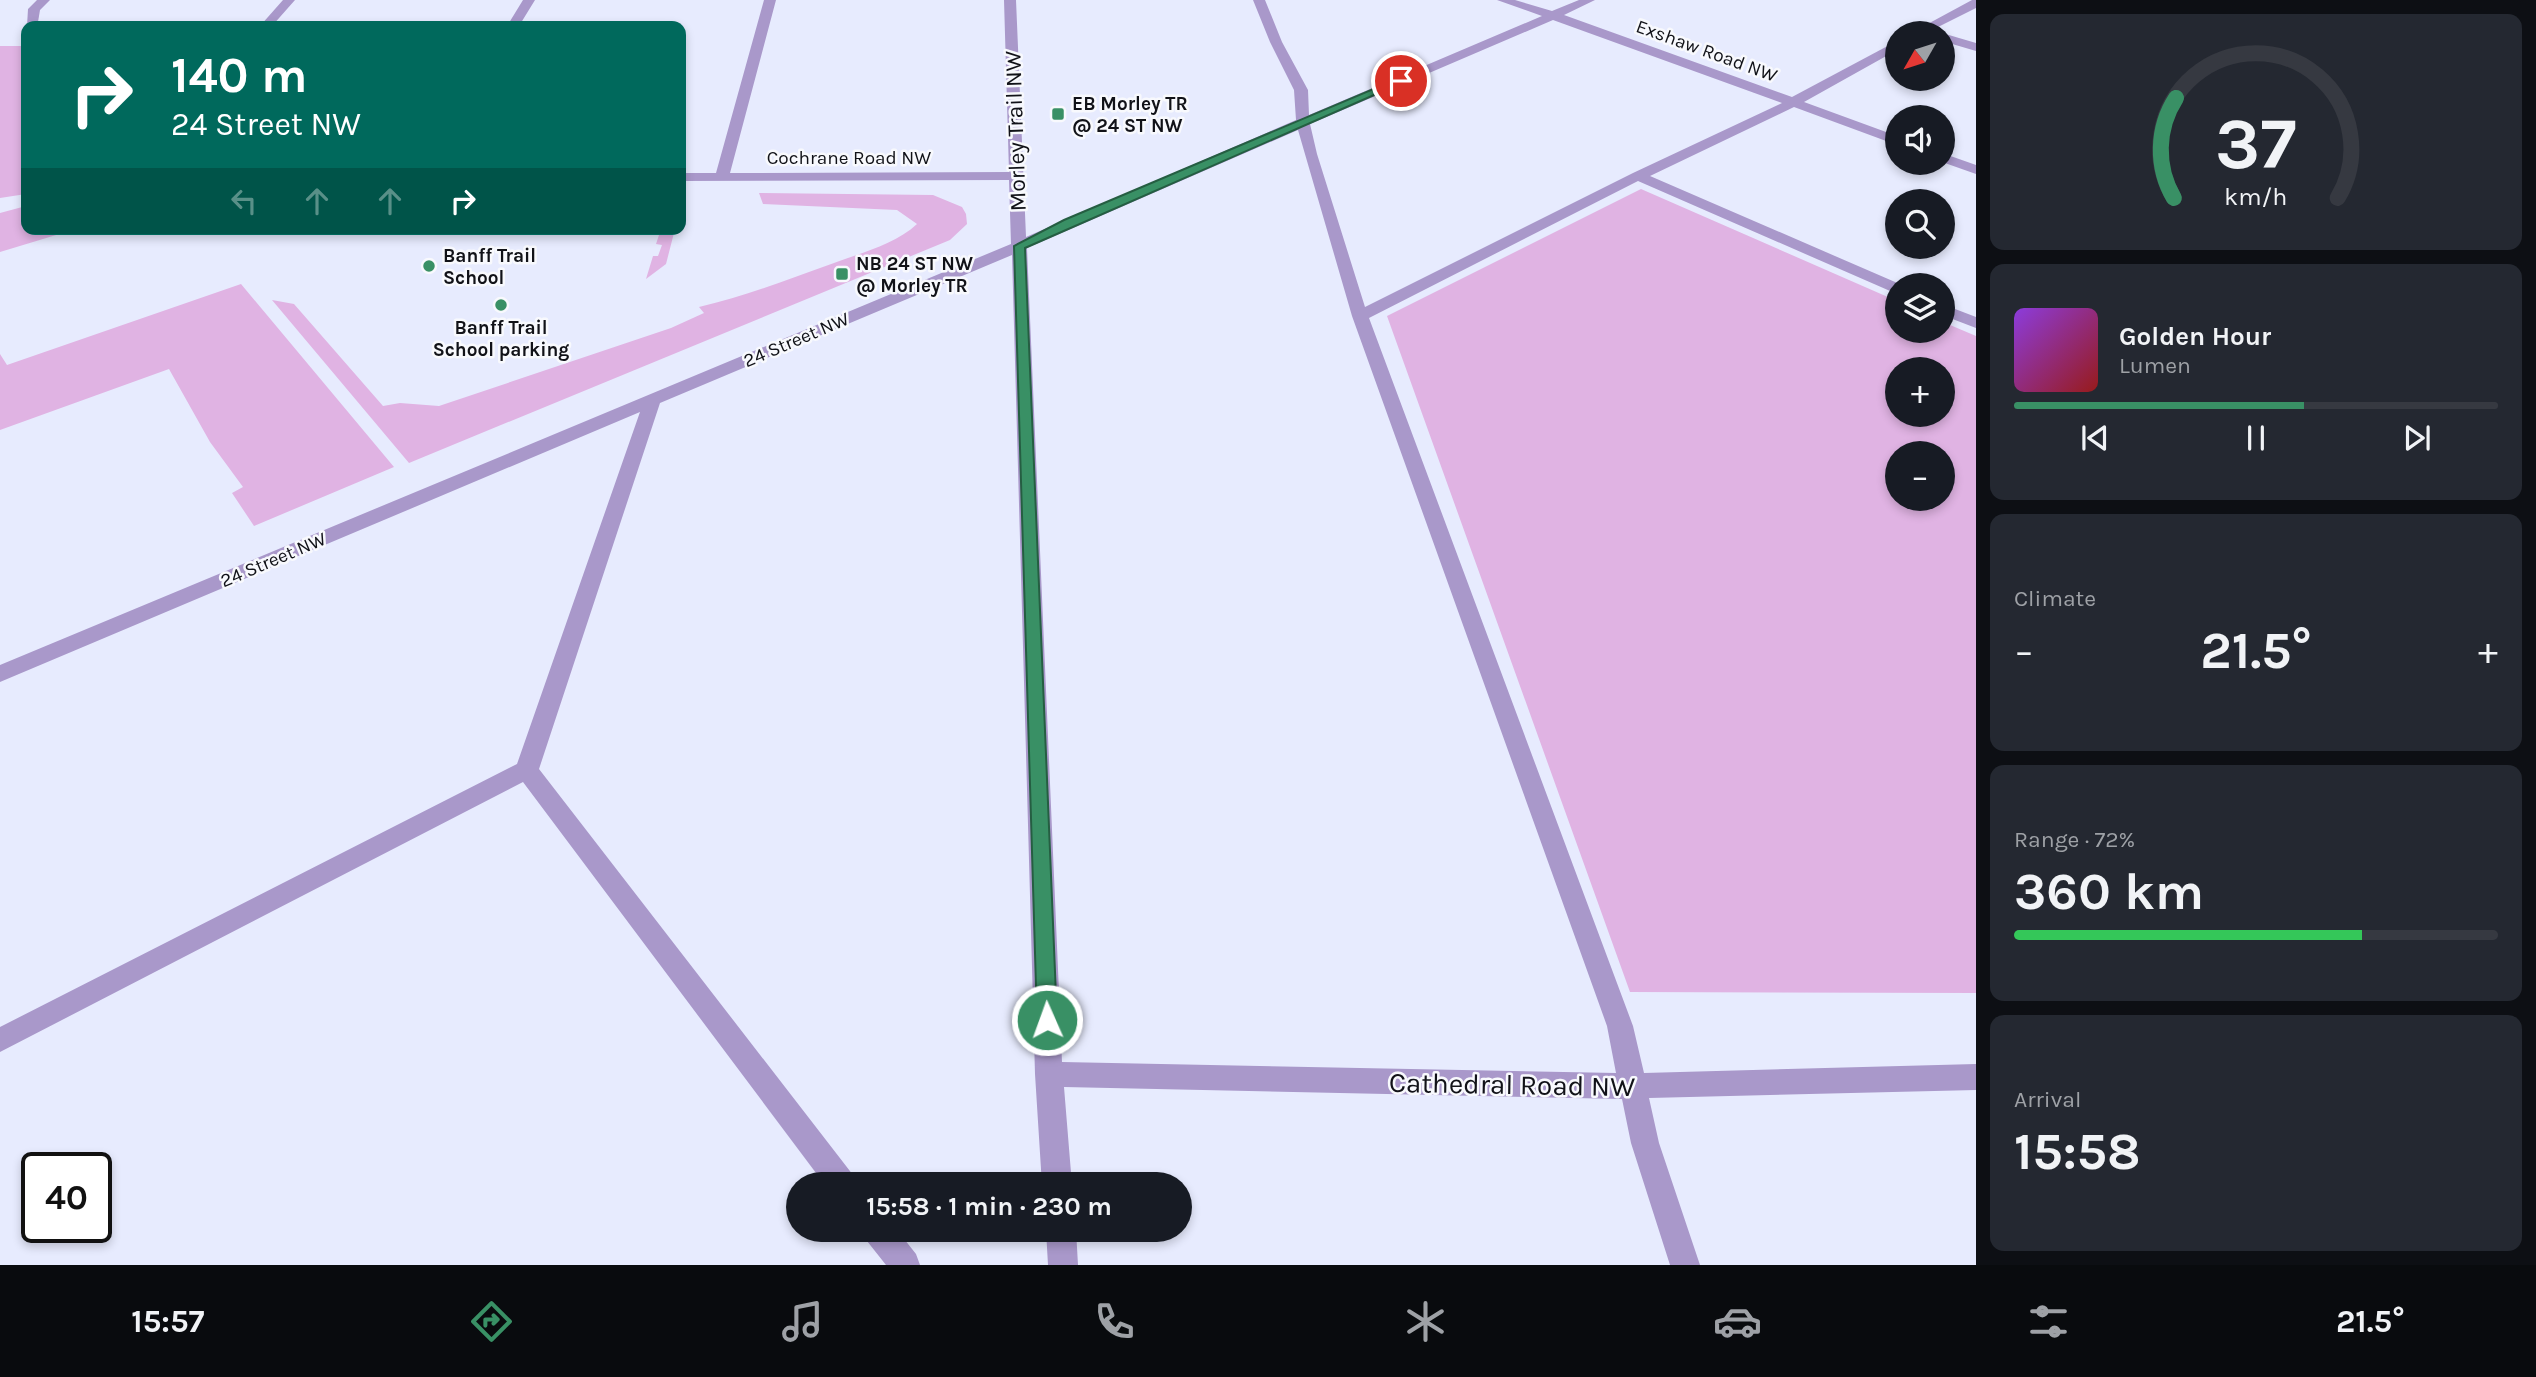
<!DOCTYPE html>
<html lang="en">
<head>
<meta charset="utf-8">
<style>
	:root { --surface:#171b24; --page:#242831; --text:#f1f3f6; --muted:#9ea1a6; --line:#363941; --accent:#399065 }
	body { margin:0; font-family:Karla,sans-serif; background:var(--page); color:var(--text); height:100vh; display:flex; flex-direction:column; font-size:26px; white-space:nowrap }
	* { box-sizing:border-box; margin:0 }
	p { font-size:23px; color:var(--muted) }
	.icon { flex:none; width:38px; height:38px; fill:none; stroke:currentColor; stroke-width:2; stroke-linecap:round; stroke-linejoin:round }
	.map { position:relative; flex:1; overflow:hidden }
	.sheet { display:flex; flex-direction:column; gap:14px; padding:14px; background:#0d0f14; width:560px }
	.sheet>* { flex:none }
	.banner { position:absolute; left:21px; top:21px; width:665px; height:214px; border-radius:14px; box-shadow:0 4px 10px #0003; background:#00695c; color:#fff; overflow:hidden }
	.needle { width:46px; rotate:231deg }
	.fabs { position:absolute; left:1885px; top:21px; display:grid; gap:14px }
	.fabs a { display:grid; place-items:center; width:70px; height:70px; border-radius:50%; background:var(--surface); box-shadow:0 4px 10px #0003; font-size:35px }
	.speed { position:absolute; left:21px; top:1152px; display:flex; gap:14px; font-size:35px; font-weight:700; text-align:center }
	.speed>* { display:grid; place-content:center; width:91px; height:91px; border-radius:50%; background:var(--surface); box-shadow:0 4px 10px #0003; line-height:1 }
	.speed .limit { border:4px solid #111; border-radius:10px; background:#fff; color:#111 }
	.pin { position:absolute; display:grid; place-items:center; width:60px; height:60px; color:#fff; margin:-30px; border:4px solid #fff; border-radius:50%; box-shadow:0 2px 7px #0007 }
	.me { position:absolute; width:77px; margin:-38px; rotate:358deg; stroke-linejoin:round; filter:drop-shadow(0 0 5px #0008) }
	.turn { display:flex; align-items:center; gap:24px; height:147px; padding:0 35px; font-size:32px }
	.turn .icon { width:91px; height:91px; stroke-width:2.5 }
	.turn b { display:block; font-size:49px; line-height:60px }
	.lanes { display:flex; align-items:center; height:66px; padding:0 35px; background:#0003; justify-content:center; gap:35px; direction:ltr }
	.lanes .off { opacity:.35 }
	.big { font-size:52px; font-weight:700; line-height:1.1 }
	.sheet .tile { flex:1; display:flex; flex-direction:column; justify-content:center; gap:10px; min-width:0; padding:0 24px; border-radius:14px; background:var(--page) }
	.sheet .dial { align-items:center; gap:0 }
	.dial svg { height:182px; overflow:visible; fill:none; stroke:var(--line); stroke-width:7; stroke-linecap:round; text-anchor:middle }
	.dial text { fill:var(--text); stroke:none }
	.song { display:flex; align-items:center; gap:21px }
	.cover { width:84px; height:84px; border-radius:10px; background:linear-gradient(135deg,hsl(270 70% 55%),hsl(0 70% 35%)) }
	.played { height:7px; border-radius:4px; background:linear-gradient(90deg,var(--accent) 60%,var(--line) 60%) }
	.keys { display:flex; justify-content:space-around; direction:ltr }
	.heat { display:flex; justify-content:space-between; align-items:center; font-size:38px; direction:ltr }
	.charge { height:10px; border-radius:5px; background:linear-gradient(90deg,#34c759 72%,var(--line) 0) }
	.trip { position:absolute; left:786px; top:1172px; width:406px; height:70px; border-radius:35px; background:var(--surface); box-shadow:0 4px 10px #0003; font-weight:700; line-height:70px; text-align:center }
	.dock { display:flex; height:112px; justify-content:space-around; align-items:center; background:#090b0e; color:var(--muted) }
	.dock .icon { width:49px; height:49px }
	.dock .on { color:var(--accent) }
	.dock b { font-size:32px; color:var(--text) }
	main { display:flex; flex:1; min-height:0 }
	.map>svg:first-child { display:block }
	.green { fill:#e0b3e3; fill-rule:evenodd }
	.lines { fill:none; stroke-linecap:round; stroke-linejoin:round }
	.minor { fill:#a998ca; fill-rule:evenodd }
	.route { fill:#399065; stroke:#255e42; stroke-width:2 }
	.poi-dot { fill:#399065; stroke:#f8f9fd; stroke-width:2.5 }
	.labels { text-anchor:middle; stroke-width:5; stroke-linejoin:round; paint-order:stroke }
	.far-street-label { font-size:19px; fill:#111218; stroke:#f8f9fd }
	.far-poi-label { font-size:19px; font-weight:bold; fill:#111218; stroke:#f8f9fd; text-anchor:start }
	.street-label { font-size:23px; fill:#111218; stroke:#f8f9fd }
	.near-street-label { font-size:28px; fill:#111218; stroke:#f8f9fd }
</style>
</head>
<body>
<main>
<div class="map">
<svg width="1976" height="1265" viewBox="0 0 1976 1265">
	<rect width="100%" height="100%" fill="#e7ebfe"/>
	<path class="green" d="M0 46H26V194L0 198Z
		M1641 189 1897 301V331H1942L1943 322 1976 336V993L1630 992 1387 316ZM1897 369H1942V415H1897ZM1897 453H1942V499H1897Z
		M759 193 933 195 962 207 966 214 967 224 950 240 409 463 272 300 294 304 383 406 400 403 439 406 671 328 704 313 699 307C746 296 789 279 834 263 861 253 896 244 917 224L897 210 763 204Z
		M26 206V229H76L0 252V213Z
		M661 229H675L666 264 646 279 653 256H658L662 245 656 244Z
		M241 284 394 467 254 526 232 493 243 487 210 442 169 369 0 430V354L7 365Z"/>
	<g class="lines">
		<path class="minor" d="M37 0H50L40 10 38 22 46 26H27L28 9Z
			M283 0H295L272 26H260Z
			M523 0H535L519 26H507Z
			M764 0H776L730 173 1009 172 1004 0H1016L1026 237 1296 120 1294 90 1270 42 1253 0H1265L1282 42 1308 90 1309 115 1542 16 1497 0H1515L1552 11 1579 0H1595L1564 15 1792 97 1897 41V50L1804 102 1897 136V145L1794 107 1650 176 1902 285H1897V294L1638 181 1369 318 1633 1026 1644 1073 1976 1064V1090L1649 1098 1659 1143 1700 1265H1670L1631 1143 1622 1099 1064 1087 1072 1185H1042L1035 1074 1012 255 660 403 539 769 853 1175 857 1185H825L523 782 0 1052V1027L517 764 640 412 0 682V665L1011 244 1009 180 681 181V173H716ZM1553 20 1782 103 1633 173 1365 307 1317 154 1310 124ZM1298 130 1352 316 1607 1026 1616 1073 1062 1062 1027 248Z
			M1972 0H1976V8L1926 33H1911Z
			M1942 33 1976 43V51L1942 41Z
			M1942 153 1976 165V174L1942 162Z
			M1942 304 1976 317V328L1942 315Z
			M863 1230H897L916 1254 920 1265H886L867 1241Z
			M1046 1230H1076L1078 1265H1048Z"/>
	</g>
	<path class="route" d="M1397 79 1406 81 1025 248 1057 1020 1054 1026 1047 1029 1040 1026 1037 1020 1014 246 1064 220Z"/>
	<g class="poi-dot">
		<rect x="1051" y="107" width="14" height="14" rx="3.5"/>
		<circle cx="429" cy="266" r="7"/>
		<rect x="835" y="267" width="14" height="14" rx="3.5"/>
		<circle cx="501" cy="305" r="7"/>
	</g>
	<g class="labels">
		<g class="far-street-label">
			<text transform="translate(1707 50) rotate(20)" y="7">Exshaw Road NW</text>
			<text x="849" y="164">Cochrane Road NW</text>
			<text transform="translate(796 339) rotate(-23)" y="7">24 Street NW</text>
			<text transform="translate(273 559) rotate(-23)" y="7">24 Street NW</text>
		</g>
		<g class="far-poi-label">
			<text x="1072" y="110">EB Morley TR<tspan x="1072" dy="22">@ 24 ST NW</tspan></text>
			<text x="443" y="262">Banff Trail<tspan x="443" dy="22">School</tspan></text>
			<text x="856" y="270">NB 24 ST NW<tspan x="856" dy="22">@ Morley TR</tspan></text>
			<text x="501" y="334" text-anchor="middle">Banff Trail<tspan x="501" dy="22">School parking</tspan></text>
		</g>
		<g class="street-label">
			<text transform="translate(1015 131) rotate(-92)" y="8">Morley Trail NW</text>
		</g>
		<g class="near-street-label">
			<text transform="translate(1512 1084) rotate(1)" y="10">Cathedral Road NW</text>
		</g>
	</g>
</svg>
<div class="fabs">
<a><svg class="needle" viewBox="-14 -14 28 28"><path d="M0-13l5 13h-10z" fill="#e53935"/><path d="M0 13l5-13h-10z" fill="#9ea1a6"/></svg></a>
<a><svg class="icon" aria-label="sound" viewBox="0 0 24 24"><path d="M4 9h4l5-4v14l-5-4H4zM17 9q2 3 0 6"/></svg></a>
<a><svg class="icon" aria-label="search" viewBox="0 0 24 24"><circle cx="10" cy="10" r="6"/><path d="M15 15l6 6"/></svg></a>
<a><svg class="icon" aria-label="layers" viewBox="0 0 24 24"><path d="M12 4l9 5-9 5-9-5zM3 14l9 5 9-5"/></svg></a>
<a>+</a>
<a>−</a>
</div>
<div class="speed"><div class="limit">40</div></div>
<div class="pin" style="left:1401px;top:81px;background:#d93025"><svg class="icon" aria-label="arrive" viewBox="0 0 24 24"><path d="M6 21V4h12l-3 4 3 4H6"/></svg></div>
<svg class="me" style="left:1047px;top:1020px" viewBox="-20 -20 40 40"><circle r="17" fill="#399065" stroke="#fff" stroke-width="3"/><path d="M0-11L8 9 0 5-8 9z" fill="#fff"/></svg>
<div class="trip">15:58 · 1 min · 230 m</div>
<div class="banner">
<div class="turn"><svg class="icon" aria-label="right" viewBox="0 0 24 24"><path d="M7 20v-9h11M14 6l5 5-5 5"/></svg><div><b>140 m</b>24 Street NW</div></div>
<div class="lanes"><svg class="icon off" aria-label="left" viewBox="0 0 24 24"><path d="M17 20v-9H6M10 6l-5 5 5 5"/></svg><svg class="icon off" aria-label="ahead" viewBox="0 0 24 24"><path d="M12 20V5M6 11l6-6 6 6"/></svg><svg class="icon off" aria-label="ahead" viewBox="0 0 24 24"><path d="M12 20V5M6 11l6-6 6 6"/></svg><svg class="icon" aria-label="right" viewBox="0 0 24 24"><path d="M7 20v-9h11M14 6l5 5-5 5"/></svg></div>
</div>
</div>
<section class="sheet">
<div class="tile dial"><svg viewBox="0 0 100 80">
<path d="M14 69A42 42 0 1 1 86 69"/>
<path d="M14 69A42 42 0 0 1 15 25" stroke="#399065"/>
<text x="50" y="56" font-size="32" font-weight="700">37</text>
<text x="50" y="72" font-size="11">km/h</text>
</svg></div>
<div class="tile">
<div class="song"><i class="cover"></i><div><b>Golden Hour</b><p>Lumen</p></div></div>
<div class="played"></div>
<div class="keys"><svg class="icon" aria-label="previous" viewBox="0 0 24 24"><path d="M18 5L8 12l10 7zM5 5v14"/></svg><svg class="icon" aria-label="pause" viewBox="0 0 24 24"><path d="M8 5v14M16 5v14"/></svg><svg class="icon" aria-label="next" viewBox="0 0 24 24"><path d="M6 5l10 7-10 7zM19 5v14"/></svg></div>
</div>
<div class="tile"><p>Climate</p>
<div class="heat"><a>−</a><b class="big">21.5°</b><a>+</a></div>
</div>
<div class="tile"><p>Range · 72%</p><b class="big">360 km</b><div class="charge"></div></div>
<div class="tile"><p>Arrival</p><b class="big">15:58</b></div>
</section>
</main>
<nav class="dock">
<b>15:57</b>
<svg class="icon on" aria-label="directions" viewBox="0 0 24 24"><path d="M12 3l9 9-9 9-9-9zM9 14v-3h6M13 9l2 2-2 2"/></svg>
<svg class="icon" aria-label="music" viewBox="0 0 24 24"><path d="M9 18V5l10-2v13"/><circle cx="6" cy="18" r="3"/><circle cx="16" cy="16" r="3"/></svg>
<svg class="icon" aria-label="phone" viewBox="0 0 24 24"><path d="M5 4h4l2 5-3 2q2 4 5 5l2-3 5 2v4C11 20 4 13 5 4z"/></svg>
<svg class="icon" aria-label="climate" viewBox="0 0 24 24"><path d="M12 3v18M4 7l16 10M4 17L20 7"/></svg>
<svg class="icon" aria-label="car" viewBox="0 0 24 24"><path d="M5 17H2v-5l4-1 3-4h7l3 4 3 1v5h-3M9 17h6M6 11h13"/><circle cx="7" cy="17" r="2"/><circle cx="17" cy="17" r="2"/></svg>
<svg class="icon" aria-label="filters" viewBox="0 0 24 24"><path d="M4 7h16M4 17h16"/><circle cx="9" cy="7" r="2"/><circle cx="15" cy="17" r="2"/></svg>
<b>21.5°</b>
</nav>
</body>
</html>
